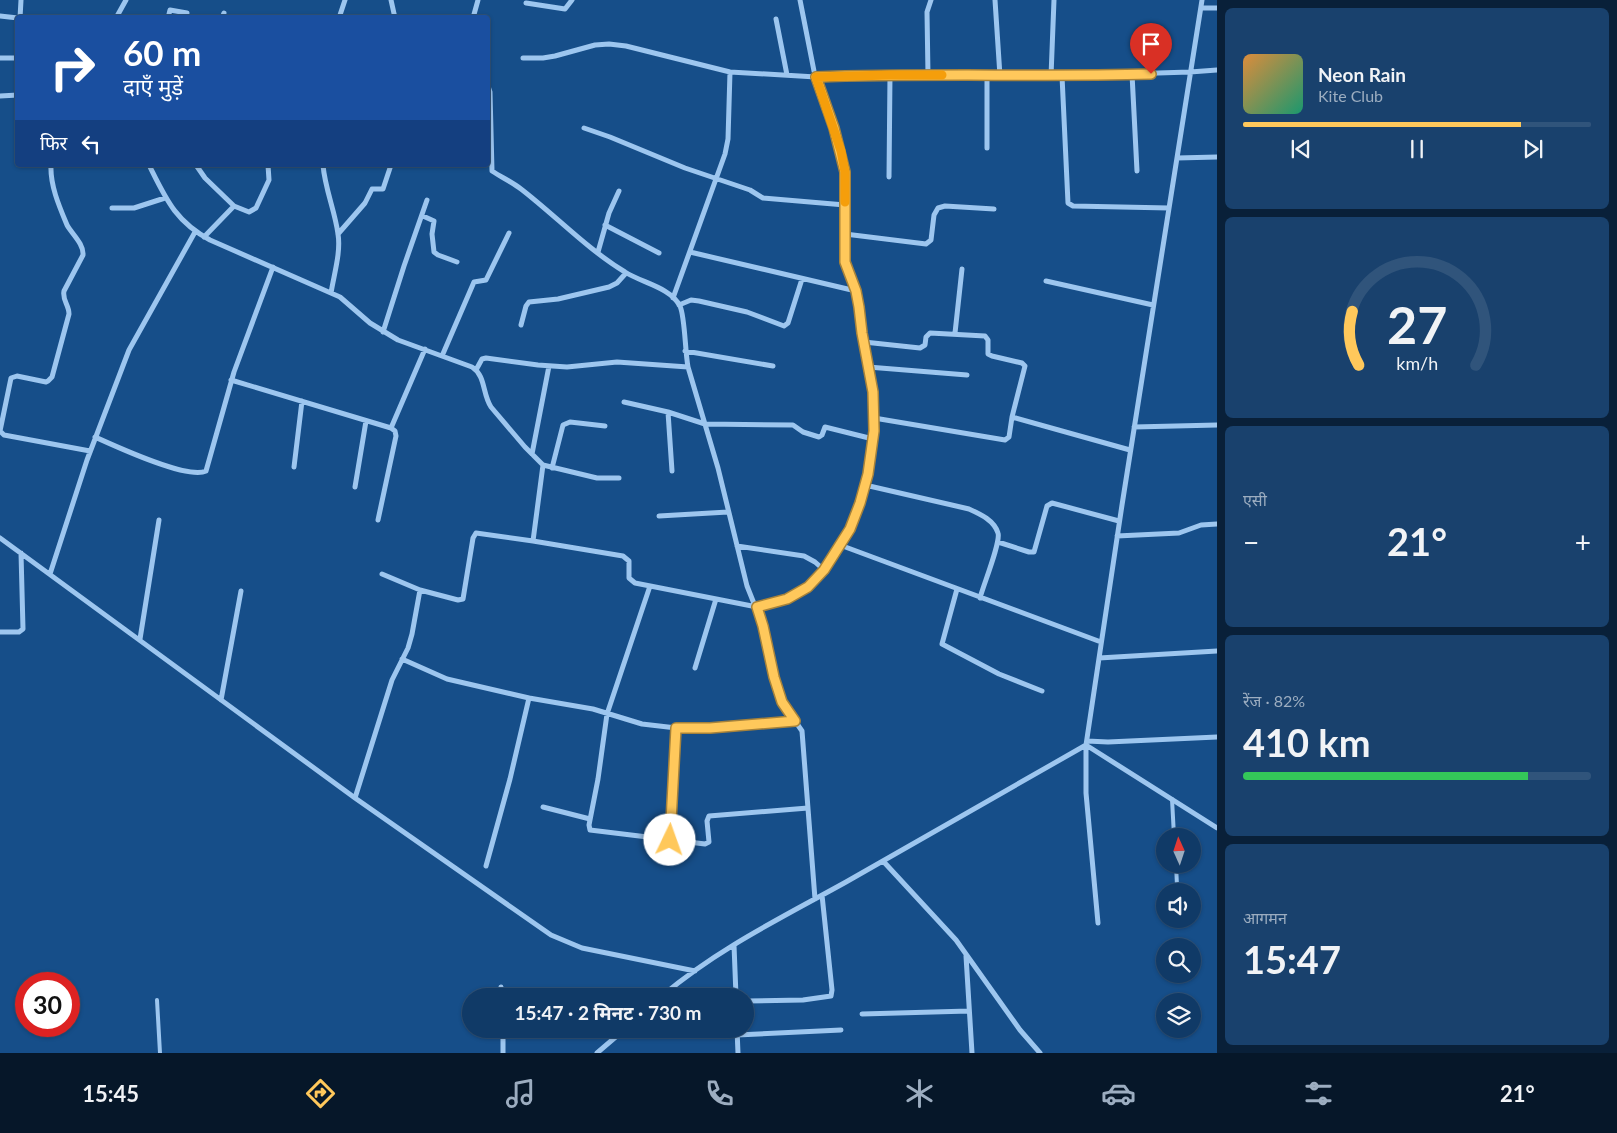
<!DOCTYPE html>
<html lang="hi">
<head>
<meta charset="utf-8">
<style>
	:root { --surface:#103a67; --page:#19416d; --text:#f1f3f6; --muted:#9cadc0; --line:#30547b; --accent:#ffc85b }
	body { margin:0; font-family:Lato,"Noto Sans Devanagari",sans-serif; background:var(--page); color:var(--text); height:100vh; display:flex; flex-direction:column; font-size:19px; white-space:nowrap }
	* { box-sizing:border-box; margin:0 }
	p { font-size:16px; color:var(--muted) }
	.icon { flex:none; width:28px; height:28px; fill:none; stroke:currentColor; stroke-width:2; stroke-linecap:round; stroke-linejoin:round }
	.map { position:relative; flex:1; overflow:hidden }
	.panel { display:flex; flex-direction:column; gap:8px; padding:8px; background:#092039; width:400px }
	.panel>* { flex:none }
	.hud { position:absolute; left:15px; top:15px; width:475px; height:152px; border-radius:5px; box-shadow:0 1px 4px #0004,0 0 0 1px var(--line); background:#1a4fa0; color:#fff; overflow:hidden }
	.needle { width:32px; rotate:357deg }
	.fabs { position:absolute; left:1156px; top:828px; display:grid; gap:10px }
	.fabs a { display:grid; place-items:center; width:45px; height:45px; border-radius:50%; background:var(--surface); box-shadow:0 1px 4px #0004,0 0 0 1px var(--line); font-size:25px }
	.speed { position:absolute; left:15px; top:972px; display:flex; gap:10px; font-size:25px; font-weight:700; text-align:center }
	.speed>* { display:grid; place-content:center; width:65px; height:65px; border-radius:50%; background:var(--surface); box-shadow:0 1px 4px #0004,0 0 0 1px var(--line); line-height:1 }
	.speed .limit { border:8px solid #d22; background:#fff; color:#111 }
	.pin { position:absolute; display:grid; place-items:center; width:42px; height:42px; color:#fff; margin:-51px -21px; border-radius:50% 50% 50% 0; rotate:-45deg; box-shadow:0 0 5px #0007 }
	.pin .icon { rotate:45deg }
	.me { position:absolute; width:55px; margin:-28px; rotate:3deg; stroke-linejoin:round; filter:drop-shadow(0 0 4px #0008) }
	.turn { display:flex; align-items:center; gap:18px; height:105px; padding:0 25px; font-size:22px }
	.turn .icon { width:65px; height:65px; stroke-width:2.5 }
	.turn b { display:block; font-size:35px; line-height:42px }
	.then { display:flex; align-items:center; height:48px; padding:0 25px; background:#0003; gap:10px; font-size:19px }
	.big { font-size:38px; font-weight:700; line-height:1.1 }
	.panel .tile { flex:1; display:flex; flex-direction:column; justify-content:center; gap:8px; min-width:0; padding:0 18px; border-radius:8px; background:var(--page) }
	.panel .dial { align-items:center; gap:0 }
	.dial svg { height:130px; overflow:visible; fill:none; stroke:var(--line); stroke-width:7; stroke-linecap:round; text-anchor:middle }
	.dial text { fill:var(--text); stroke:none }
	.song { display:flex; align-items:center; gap:15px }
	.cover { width:60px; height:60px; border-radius:8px; background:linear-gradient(135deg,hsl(30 70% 55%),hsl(160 70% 35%)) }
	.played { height:5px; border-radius:2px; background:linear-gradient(90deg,var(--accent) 80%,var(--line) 80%) }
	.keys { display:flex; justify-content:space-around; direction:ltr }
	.heat { display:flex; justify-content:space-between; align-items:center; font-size:28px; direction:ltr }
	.charge { height:8px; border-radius:4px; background:linear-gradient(90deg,#34c759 82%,var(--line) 0) }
	.trip { position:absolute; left:462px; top:988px; width:292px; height:50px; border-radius:25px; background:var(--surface); box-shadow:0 1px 4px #0004,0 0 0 1px var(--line); font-weight:700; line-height:50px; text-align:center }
	.tab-bar { display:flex; height:80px; justify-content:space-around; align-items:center; background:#061729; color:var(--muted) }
	.tab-bar .icon { width:35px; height:35px }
	.tab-bar .on { color:var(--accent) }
	.tab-bar b { font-size:22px; color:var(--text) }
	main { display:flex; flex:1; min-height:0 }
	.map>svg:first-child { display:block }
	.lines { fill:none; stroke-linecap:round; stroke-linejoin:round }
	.lane { stroke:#9dc6ef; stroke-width:4 }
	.street { stroke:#9dc6ef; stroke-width:5 }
	.route-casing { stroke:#a6823b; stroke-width:12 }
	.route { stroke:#ffc85b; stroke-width:9 }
	.slow { stroke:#f59e0b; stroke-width:9 }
</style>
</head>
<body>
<main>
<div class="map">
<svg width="1217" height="1053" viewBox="0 0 1217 1053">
	<rect width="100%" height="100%" fill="#164e89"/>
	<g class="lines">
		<path class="lane" d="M1172 799 1174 836
			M1176 864 1177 886
			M157 1000 160 1053"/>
		<path class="street" d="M391 0 395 18
			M995 0 1000 76
			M1202 0 1122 505 1086 745 1217 828
			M526 3 565 9 572 0
			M1201 8H1217
			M0 16 18 18
			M20 18 21 0
			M116 18 126 0
			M168 18 170 10 187 13
			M222 18 224 13
			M339 18 345 0
			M473 18 478 0
			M776 19 787 75
			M0 58H18
			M523 58H543L555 56 595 45 609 44 626 46 730 72 816 77 890 75 1062 76 1190 72 1217 70
			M1132 74 1137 171
			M928 75 927 12 931 0
			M987 76V148
			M1051 76 1054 0
			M1062 76 1068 203 1073 206 1169 208
			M488 86 490 92 492 171C501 177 512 182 521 189 556 216 587 249 625 272 642 283 670 287 680 306 685 317 685 351 688 367L718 468 747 586 763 626 773 677 782 702 802 731 815 899
			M0 96 18 95
			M584 128 610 137 685 168 750 190 763 198 845 205
			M1177 158 1217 157
			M51 165C50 185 59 206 67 225 72 234 84 244 83 255L64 291C62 300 69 305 69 314L52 377 48 381 46 382 17 376 11 378 0 431 4 435 90 451
			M149 165C166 199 175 221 210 240L340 297 370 323 398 340 472 367C486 376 482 393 491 407L525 447 543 465 533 541 623 556 629 561V578L635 583 757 607 787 599 808 587 824 570 850 529 860 503 865 485 868 474 874 431 873 392 856 291 845 262V172L834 128 814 71 800 0
			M196 165 205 178 234 206
			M323 165C325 189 335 211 338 234 341 252 334 274 331 293
			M889 177 890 75
			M112 208H134L165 198
			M423 216 434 221 432 234 434 252 438 255 457 262
			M605 225 659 253
			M338 234 365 203 372 189H383L391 165
			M845 234 926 244 931 240 934 215 938 208 945 206 994 209
			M204 237 234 206 249 212 256 208 269 180 268 165
			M598 252 609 213 619 191
			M690 252 856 291
			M1046 281 1153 305
			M673 298 725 154 728 139 730 72
			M679 305 691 300 699 301 747 312 784 326 788 323 802 279
			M521 325 526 306 529 302 558 299 609 287 617 283 626 273
			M383 332 404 266 427 200
			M955 333 962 269
			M864 342 920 348 925 345 926 337 930 333 985 336 988 340V354L992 356 1022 363 1025 366 1012 417
			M685 351 773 366
			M442 356 474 282 486 280 509 233
			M868 367 967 375
			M476 370 482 359 486 358 538 365 567 367 617 362 688 367
			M231 380 391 428 425 349
			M624 402 668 412 705 424 793 425 803 432 819 437 822 435 825 427 873 439
			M668 412 672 471
			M874 418 1005 440 1009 437 1012 417 1130 450
			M1134 427 1217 425
			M95 437C115 446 188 480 206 471L234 372 273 267
			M532 454 549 366
			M543 465 597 478H619
			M294 467 302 401
			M552 468 563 425 570 422 605 426
			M865 485 969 509C980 514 994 520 998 533 1001 542 983 586 980 598
			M355 487 366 421
			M659 516 728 512
			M378 520 396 436 395 431 391 428
			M1117 536 1179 533 1201 525 1217 524
			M0 538 355 798 551 935 582 948 695 971
			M998 542 1029 552H1034L1047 506 1052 503 1119 521
			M840 545 1101 642
			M737 546 804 556 815 562 824 570
			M50 574 87 460 129 350 195 232
			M382 574 420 590
			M650 586 607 714 598 779 589 825 590 830 705 844 709 842 707 821 709 816 808 808
			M957 589 942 644 999 674 1042 691
			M0 632H19L23 629 21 553
			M140 639 159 520
			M1099 658 1217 651
			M402 659 447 679 529 698 593 709 642 724 685 729 795 721
			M695 668 716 599
			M221 700 241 591
			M1087 741 1108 742 1217 737
			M1086 745V793L1098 923
			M355 798 392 680 408 648 412 634 420 590 458 600 463 599 473 538 476 533 533 541
			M543 807 590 819
			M670 840 676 728
			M883 861 956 940 1020 1030 1040 1053
			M486 866 510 779 529 698
			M734 945 736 996
			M966 956 972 1053
			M501 987 502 996
			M662 996C717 949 783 917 846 882 926 837 1006 791 1086 745
			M746 1001 803 1000 831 996 832 990 822 895
			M862 1014 969 1011
			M503 1029V1053
			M737 1029 738 1053
			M737 1035 841 1030
			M597 1053 625 1029"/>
	</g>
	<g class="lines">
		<defs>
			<path id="route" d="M670 840 676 728H710L795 721 782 702 774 677 763 626 757 607 787 599 808 587 824 570 850 529 860 503 868 474 874 431 873 392 862 333 859 307 856 291 845 262V172L834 128 816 77C928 73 1039 77 1151 74"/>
		</defs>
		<use href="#route" class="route-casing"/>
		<use href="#route" class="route"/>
		<path class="slow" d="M845 202V172L841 151 816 77 890 75H942"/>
	</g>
</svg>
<div class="fabs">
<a><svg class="needle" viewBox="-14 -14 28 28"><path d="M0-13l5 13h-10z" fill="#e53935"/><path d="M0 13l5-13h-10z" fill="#9cadc0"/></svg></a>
<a><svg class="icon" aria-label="sound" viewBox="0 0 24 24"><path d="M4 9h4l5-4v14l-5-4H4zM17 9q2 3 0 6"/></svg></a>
<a><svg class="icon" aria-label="search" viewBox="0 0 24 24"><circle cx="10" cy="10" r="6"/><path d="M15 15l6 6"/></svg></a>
<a><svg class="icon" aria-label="layers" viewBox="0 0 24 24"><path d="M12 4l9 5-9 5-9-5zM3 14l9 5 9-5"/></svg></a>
</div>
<div class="speed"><div class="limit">30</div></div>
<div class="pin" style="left:1151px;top:74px;background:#d93025"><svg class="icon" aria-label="arrive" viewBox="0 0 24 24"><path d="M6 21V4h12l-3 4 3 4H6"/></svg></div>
<svg class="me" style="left:670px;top:840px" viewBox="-20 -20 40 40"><circle r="19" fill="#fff"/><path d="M0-13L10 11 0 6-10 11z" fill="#ffc85b"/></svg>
<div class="trip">15:47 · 2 मिनट · 730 m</div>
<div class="hud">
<div class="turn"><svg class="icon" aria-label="right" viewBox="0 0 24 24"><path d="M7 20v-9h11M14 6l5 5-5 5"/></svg><div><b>60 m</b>दाएँ मुड़ें</div></div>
<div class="then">फिर<svg class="icon" aria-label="left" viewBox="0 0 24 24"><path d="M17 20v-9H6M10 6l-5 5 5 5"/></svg></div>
</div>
</div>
<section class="panel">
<div class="tile">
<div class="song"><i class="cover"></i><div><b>Neon Rain</b><p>Kite Club</p></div></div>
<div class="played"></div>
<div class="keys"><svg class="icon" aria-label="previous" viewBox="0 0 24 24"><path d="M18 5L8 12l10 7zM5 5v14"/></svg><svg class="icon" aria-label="pause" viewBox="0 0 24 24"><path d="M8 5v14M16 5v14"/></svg><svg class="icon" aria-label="next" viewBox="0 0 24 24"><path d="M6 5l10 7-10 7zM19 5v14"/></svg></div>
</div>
<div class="tile dial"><svg viewBox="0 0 100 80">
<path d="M14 69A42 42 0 1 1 86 69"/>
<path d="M14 69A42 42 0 0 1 10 36" stroke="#ffc85b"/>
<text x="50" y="56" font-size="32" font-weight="700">27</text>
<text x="50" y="72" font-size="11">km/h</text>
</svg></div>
<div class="tile"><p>एसी</p>
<div class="heat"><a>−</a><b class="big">21°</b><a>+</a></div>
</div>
<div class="tile"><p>रेंज · 82%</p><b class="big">410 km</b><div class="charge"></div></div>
<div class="tile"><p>आगमन</p><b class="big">15:47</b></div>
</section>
</main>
<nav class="tab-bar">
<b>15:45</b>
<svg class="icon on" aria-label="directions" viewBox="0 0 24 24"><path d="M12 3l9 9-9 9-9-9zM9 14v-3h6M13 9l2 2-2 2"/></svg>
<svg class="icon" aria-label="music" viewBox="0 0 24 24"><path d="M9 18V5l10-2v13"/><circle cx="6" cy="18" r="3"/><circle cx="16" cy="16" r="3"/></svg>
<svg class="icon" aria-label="phone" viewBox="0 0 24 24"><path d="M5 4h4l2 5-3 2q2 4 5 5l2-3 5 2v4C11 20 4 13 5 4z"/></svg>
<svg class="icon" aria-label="climate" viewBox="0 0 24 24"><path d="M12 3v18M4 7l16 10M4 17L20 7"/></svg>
<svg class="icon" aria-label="car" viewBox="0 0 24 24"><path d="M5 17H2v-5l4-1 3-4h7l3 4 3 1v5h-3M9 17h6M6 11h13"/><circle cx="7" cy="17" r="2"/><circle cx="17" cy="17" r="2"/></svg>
<svg class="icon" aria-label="filters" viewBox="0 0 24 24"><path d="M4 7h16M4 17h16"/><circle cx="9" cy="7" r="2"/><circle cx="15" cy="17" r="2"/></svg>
<b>21°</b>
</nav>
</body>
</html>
